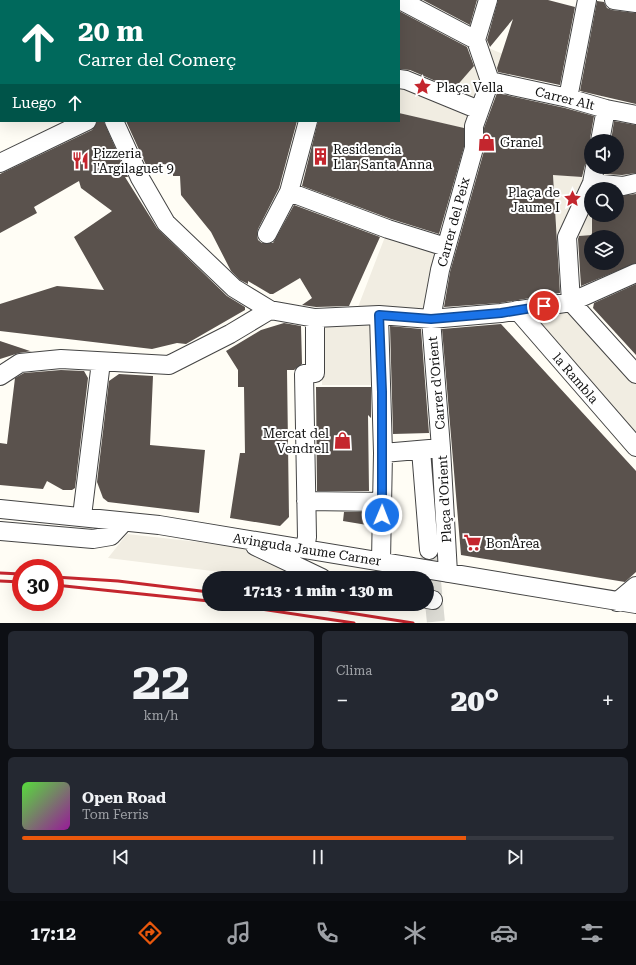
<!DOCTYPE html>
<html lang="es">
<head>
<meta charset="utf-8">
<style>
	:root { --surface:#171b24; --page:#242831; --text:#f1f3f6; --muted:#9ea1a6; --line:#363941; --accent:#ea580c }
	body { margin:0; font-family:"Roboto Serif",serif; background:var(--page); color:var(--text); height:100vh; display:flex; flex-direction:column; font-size:15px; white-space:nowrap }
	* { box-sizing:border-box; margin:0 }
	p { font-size:13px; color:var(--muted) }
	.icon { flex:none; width:22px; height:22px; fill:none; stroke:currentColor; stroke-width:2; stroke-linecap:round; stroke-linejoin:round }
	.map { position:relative; height:623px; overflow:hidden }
	.drawer { display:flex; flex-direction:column; gap:8px; padding:8px; background:#0d0f14; flex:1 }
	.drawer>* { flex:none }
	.banner { position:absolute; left:0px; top:0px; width:400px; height:122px; box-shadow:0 4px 16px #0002; background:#00695c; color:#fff; overflow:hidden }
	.fabs { position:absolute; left:584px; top:134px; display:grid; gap:8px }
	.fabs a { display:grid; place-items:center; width:40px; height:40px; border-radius:50%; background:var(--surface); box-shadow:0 4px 16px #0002; font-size:20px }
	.speed { position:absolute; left:12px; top:559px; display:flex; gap:8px; font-size:20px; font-weight:700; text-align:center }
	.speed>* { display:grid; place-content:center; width:52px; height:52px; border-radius:50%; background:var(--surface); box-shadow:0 4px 16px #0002; line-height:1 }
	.speed .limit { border:6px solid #d22; background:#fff; color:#111 }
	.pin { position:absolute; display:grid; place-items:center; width:34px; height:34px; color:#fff; margin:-17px; border:2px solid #fff; border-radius:50%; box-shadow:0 1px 4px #0007 }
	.me { position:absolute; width:44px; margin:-22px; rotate:1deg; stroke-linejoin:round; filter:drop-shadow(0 0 3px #0008) }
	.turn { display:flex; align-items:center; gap:14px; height:84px; padding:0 12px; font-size:18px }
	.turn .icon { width:52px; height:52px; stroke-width:2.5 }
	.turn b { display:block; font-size:28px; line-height:34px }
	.then { display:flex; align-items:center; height:38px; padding:0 12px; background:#0003; gap:8px; font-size:15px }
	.big { font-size:30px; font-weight:800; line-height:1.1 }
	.drawer .card { flex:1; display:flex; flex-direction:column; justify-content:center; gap:6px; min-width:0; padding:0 14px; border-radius:6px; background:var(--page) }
	.drawer .dial { align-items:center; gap:0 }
	.dial b { font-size:52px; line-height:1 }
	.song { display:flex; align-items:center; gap:12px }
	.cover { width:48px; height:48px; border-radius:6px; background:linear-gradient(135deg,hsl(110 70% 55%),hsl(300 70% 35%)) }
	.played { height:4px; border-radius:2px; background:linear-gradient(90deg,var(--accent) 75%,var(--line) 75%) }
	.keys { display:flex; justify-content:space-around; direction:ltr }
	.heat { display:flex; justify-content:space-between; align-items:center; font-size:22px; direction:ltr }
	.drawer .tiles { flex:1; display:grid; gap:8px; grid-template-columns:1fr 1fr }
	.card:last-child { grid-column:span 2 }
	.trip { position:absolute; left:202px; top:571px; width:232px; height:40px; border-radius:20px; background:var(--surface); box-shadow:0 4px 16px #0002; font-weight:800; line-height:40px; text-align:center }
	.tab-bar { display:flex; height:64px; justify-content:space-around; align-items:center; background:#090b0e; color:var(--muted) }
	.tab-bar .icon { width:28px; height:28px }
	.tab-bar .selected { color:var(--accent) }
	.tab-bar b { font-size:18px; color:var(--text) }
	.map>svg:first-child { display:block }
	.green { fill:#d5ebbd }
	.plaza { fill:#f1ede2 }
	.building { fill:#5a524d; fill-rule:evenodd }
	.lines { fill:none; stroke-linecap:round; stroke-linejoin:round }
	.minor-tunnel { stroke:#dbdad3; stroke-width:18; stroke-dasharray:18 9; stroke-linecap:butt }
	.minor-casing { stroke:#444; stroke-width:20 }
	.minor { stroke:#fff; stroke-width:18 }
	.rail { stroke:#c4262e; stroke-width:3 }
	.route-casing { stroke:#114b97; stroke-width:10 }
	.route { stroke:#1a73e8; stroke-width:7 }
	.labels { text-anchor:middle; stroke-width:4; stroke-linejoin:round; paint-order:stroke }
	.poi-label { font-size:13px; fill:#111; stroke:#fff; text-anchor:start }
	.street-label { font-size:13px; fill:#111; stroke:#fff }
</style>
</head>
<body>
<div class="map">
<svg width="636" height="623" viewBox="0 0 636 623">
	<rect width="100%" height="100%" fill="#fffdf5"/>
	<path class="green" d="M193 0H253L257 1H194Z"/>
	<path class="plaza" d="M481 45 503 54 495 79 467 129 399 113V86L415 75 453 90 477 61Z
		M553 174 588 178 591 189 592 235 557 238Z
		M388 229 446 247 431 319 358 307Z
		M517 310 572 312 636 384V441Z
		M373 321 374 385H322L321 322Z
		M127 534 243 547 301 578H267L108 558Z"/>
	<path class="building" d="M423 0H477L470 25Z
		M498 0H548L575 7 560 85 498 72 497 68 513 19 490 47 487 40Z
		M597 1 604 2 607 8 612 10 636 13V104L580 91Z
		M399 11 467 47 474 66 454 89 410 70 399 69Z
		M497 93 565 108 594 116 590 139 591 157 585 165 582 177 553 175 560 293 500 303 444 307 450 272 484 151V128Z
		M399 113 464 128V147L439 234 391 219 302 186 318 121H399Z
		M101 121 104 122 128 177H125L157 228 227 296 245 307V310L186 344 177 343 152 349 0 331V304L57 286 104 290 74 237 112 211 81 188 79 181 34 207 37 213 0 233V174L92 130 97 122Z
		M126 121H297L279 188 258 229 257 235 258 240 262 243H273L294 205 380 237 349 306 316 307 302 305 312 298 300 278 273 294H270L248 281V284L240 280 231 271 211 232 181 195 180 176H173V164L146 165Z
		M614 121 636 125V173L622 175 604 174 605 167H617V141H611Z
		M636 194V263L581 286 578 239 579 236 592 235V215H617V196ZM591 237H617V263H591Z
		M636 284V355L593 308 594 303Z
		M284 323 301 326 302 364 294 370H287L289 517 280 526 230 518 240 453H245L244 387H238V370L226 351 261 330Z
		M501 324 636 471V572L625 582 461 555 442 329Z
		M390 326 421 329 429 433 393 434Z
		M0 341 30 351H32L19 353 0 359Z
		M61 370 84 371 88 378 75 488 72 490H63L47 481 43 489 0 485V443L7 444 15 378 24 373Z
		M119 374 153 376 150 445 205 450 199 513 108 502 103 498 97 482 109 381Z
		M316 387H371V418L368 415 369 491H317Z
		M344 512H369L367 525 343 521Z"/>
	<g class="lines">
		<path class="minor-tunnel" d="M429 550 436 623"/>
		<defs>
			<path id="minor" d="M146 0V1
				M400 0 476 40 490 81 474 126V148L440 270 431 319 441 448 448 573
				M614 0 636 3
				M95 1 96 0
				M179 1 180 0
				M476 40 488 0
				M0 66 1 65
				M399 79 406 80 479 110
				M490 81 568 98 606 109 636 115
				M568 98 587 0
				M114 121 140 178 166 223 234 288 270 310
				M600 141 606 109
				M0 163 87 121
				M592 183 623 186 636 183
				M289 192 388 229 446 247
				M267 234 289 192 308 121
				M571 302 567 237 592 183 595 167
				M571 302 636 374
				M517 310 636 447
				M379 315 383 453
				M0 376 20 363 61 359 169 365 230 334 270 310 315 318 379 315 431 319 501 313 571 302 636 273
				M421 450 429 550
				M306 501 383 502
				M0 509 159 525 636 604
				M82 516 101 362
				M0 531 93 539 111 536 124 522
				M255 546 322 578
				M305 549 307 537 304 374 315 373V318
				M381 561 383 453 441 448
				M427 599 433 600
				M617 602 636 586"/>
		</defs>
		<use href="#minor" class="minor-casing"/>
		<use href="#minor" class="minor"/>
		<path class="rail" d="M0 573 21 574
			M55 577 118 581 209 592
			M0 581 21 582
			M55 585 209 601
			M227 604 354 623
			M293 604 413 623"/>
	</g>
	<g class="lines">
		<defs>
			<path id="route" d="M382 515V392L379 315 431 319 501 313 544 306"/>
		</defs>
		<use href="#route" class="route-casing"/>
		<use href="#route" class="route"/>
	</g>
	<defs>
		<symbol id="sight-bare" viewBox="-9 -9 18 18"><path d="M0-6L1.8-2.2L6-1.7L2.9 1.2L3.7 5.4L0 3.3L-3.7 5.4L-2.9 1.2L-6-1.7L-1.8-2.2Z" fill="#c4262e" stroke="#fff" stroke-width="2.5" paint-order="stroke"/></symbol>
		<symbol id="shop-bare" viewBox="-9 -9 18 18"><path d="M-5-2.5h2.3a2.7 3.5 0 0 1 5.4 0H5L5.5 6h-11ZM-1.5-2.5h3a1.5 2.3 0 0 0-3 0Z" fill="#c4262e" stroke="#fff" stroke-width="2.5" paint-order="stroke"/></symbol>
		<symbol id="building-bare" viewBox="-9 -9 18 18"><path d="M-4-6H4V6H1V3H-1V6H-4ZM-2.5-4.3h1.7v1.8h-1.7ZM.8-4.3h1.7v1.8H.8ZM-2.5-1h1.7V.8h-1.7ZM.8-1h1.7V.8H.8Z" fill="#c4262e" stroke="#fff" stroke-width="2.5" paint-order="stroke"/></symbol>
		<symbol id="restaurant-bare" viewBox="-9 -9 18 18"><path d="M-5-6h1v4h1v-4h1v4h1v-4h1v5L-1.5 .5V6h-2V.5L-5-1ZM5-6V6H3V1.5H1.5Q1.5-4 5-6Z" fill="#c4262e" stroke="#fff" stroke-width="2.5" paint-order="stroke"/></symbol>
		<symbol id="supermarket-bare" viewBox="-9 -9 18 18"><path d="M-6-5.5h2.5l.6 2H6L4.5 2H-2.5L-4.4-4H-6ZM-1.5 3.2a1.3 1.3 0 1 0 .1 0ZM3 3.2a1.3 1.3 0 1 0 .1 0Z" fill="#c4262e" stroke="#fff" stroke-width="2.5" paint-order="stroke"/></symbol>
	</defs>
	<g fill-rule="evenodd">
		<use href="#sight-bare" x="410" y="74" width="25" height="25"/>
		<use href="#shop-bare" x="474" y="130" width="25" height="25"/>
		<use href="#building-bare" x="308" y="144" width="25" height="25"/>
		<use href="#restaurant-bare" x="68" y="148" width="25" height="25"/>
		<use href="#sight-bare" x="560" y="186" width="25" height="25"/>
		<use href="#shop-bare" x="330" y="428" width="25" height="25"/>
		<use href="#supermarket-bare" x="460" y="530" width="25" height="25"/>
	</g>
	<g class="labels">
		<g class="poi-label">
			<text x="436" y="92">Plaça Vella</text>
			<text x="500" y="147">Granel</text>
			<text x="333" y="154">Residencia<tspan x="333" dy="15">Llar Santa Anna</tspan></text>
			<text x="93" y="158">Pizzeria<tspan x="93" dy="15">l'Argilaguet 9</tspan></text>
			<text x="560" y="197" text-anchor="end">Plaça de<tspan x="560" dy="15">Jaume I</tspan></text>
			<text x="329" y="438" text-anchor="end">Mercat del<tspan x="329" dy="15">Vendrell</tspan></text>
			<text x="486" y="548">BonÀrea</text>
		</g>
		<g class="street-label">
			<text transform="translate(565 98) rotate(14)" y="5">Carrer Alt</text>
			<text transform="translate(453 222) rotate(-75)" y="5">Carrer del Peix</text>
			<text transform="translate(576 378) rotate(49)" y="5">la Rambla</text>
			<text transform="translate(436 383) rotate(-95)" y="5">Carrer d'Orient</text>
			<text transform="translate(444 499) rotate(-93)" y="5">Plaça d'Orient</text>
			<text transform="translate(307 549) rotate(9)" y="5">Avinguda Jaume Carner</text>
		</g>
	</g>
</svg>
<div class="fabs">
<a><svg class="icon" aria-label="sound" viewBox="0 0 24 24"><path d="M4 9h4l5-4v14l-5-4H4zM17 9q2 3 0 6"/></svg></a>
<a><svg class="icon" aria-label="search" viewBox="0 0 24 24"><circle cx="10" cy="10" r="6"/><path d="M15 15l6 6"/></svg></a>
<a><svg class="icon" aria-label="layers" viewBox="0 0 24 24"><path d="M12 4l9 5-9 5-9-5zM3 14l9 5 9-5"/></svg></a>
</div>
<div class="speed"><div class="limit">30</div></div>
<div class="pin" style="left:544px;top:306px;background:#d93025"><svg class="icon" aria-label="arrive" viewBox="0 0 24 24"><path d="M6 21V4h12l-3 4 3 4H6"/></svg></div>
<svg class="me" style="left:382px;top:515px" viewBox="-20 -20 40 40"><circle r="17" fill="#1a73e8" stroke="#fff" stroke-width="3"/><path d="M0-11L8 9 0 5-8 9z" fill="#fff"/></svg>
<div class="trip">17:13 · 1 min · 130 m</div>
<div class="banner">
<div class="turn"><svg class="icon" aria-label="ahead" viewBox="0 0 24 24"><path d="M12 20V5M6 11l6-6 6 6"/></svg><div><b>20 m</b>Carrer del Comerç</div></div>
<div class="then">Luego<svg class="icon" aria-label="ahead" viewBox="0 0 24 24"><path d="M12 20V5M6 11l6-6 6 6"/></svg></div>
</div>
</div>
<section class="drawer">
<div class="tiles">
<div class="card dial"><b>22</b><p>km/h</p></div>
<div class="card"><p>Clima</p>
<div class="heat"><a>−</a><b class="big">20°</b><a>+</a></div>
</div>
<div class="card">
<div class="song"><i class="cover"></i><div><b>Open Road</b><p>Tom Ferris</p></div></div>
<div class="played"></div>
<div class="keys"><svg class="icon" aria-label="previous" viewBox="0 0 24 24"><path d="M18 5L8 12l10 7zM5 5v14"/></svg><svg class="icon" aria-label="pause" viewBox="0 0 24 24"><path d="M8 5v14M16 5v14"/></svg><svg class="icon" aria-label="next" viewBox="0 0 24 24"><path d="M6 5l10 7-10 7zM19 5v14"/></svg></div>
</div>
</div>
</section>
<nav class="tab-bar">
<b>17:12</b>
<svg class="icon selected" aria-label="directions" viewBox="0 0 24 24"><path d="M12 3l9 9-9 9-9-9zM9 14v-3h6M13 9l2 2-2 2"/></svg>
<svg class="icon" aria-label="music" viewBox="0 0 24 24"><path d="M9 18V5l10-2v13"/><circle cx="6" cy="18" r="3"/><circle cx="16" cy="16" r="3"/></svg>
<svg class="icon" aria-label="phone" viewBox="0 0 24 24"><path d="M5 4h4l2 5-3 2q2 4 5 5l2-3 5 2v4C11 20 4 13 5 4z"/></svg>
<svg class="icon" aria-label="climate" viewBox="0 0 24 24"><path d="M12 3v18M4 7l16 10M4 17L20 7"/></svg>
<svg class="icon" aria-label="car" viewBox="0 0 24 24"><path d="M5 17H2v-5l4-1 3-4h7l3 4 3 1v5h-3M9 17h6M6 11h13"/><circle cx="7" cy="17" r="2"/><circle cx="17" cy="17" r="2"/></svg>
<svg class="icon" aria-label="filters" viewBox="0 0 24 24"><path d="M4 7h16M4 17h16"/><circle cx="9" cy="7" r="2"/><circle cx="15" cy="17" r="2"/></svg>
</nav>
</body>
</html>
